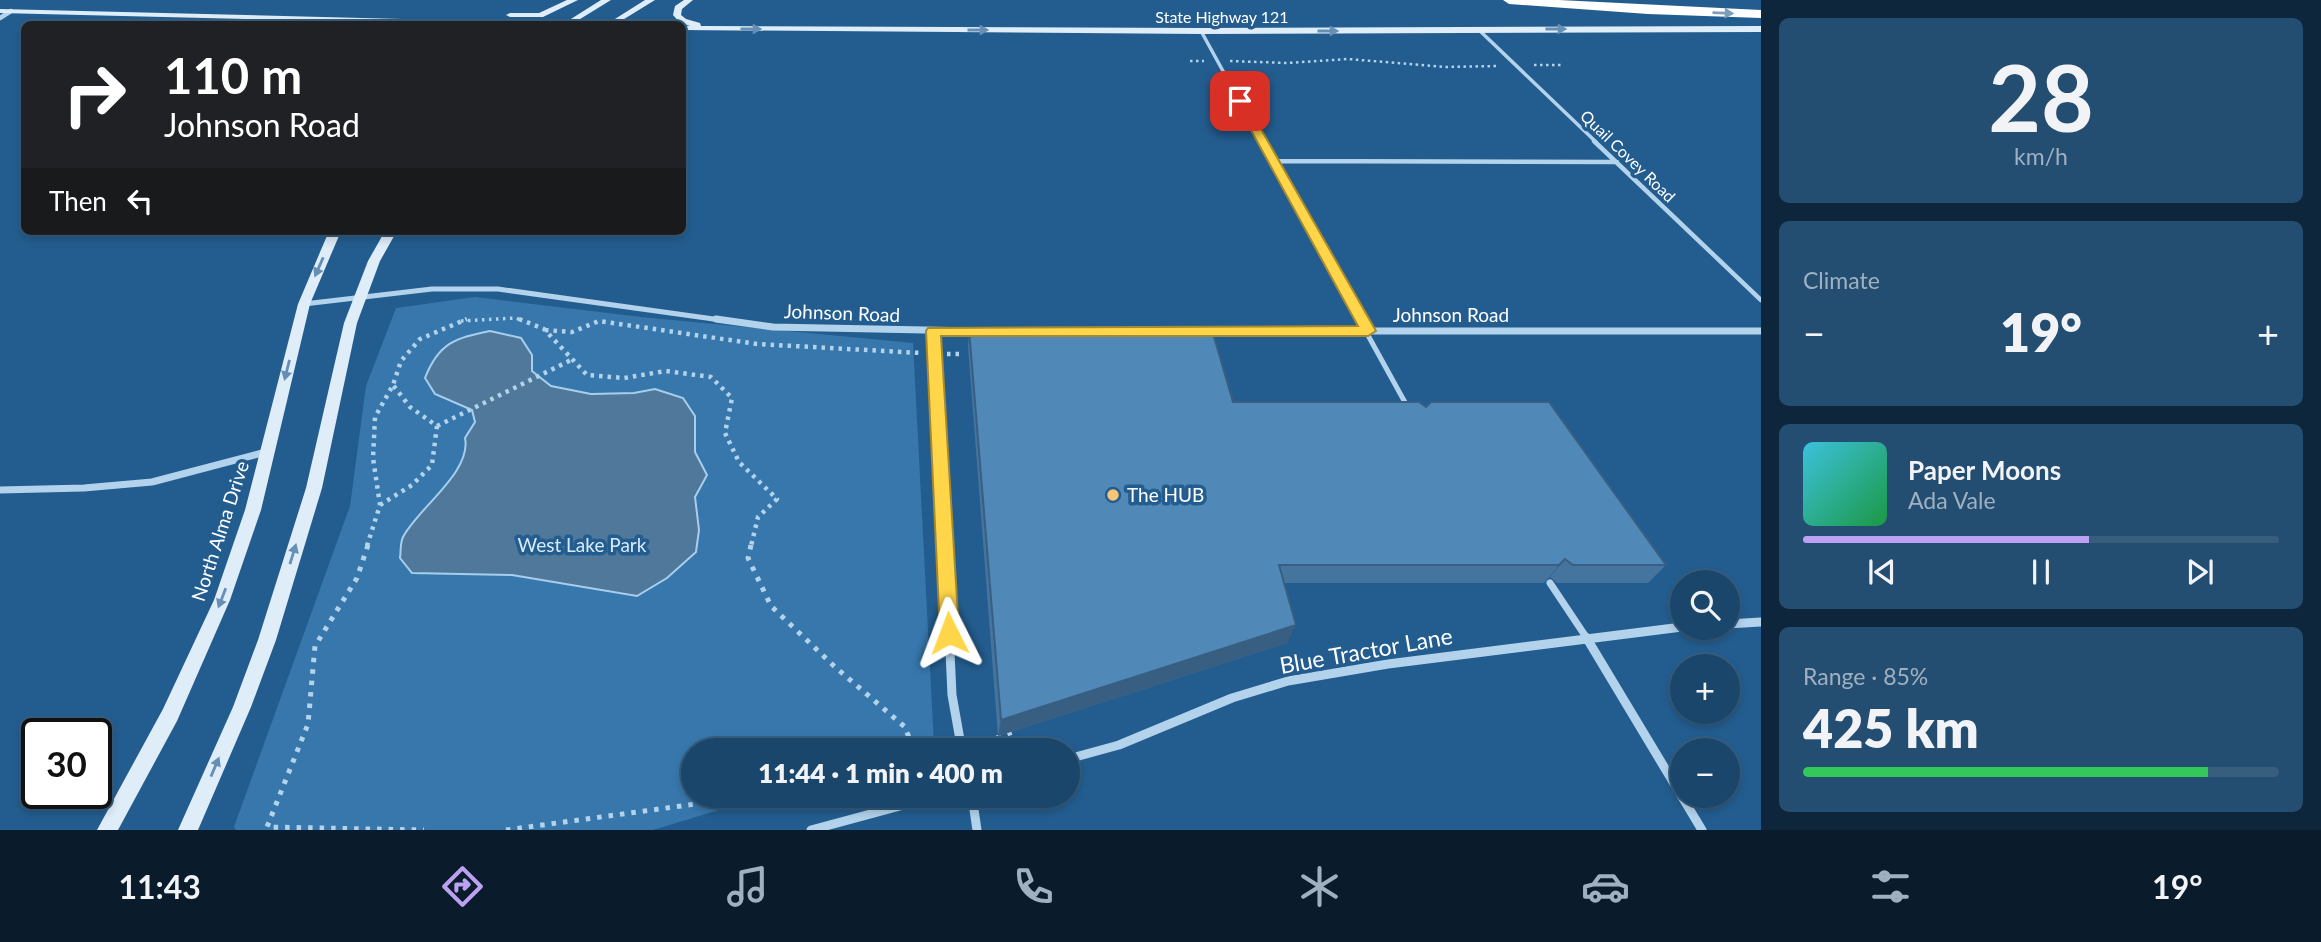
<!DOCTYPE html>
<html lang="en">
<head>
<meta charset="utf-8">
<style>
	:root { --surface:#1a466b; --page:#234d71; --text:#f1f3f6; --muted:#9fb1c1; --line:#385e7e; --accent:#bca0f2 }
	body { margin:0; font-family:Lato,sans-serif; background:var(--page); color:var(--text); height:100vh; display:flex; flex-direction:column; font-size:26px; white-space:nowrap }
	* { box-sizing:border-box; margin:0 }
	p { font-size:23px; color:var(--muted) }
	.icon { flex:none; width:38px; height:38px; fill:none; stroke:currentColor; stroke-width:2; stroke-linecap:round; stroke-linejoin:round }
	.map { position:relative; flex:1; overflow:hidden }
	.details { display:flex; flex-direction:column; gap:18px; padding:18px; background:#0e263b; width:560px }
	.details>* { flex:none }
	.hud { position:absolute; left:21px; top:21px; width:665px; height:214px; border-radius:10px; box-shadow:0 4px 10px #0003,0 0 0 2px var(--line); background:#202124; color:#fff; overflow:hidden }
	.fabs { position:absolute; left:1670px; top:570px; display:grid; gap:14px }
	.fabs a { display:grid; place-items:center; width:70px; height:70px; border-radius:50%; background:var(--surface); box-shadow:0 4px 10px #0003,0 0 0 2px var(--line); font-size:35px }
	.speed { position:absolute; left:21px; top:718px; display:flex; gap:14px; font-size:35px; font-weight:700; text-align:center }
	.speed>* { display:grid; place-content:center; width:91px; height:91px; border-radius:50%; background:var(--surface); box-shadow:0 4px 10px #0003,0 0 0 2px var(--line); line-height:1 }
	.speed .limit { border:4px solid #111; border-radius:10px; background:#fff; color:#111 }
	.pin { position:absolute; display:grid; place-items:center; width:60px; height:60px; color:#fff; margin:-30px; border-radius:14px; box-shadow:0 4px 10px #0006 }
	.me { position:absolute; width:77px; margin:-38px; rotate:357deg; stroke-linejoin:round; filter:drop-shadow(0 0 5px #0008) }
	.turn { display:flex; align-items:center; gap:24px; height:147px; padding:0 28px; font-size:32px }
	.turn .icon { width:91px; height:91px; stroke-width:2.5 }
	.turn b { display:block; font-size:49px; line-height:60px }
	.then { display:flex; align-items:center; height:66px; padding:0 28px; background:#0003; gap:14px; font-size:26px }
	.big { font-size:52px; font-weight:800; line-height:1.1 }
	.details .tile { flex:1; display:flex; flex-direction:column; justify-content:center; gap:10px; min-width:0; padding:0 24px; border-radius:10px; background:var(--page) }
	.details .dial { align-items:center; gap:0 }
	.dial b { font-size:91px; line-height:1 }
	.song { display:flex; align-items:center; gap:21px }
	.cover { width:84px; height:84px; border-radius:10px; background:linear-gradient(135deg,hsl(190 70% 55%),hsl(140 70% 35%)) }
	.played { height:7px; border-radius:4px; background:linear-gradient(90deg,var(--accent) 60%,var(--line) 60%) }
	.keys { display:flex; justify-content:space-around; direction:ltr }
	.heat { display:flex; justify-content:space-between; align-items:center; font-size:38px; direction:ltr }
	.charge { height:10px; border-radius:5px; background:linear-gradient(90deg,#34c759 85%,var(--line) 0) }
	.trip { position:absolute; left:681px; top:738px; width:399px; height:70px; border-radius:35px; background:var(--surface); box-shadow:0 4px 10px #0003,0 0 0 2px var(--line); font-weight:800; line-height:70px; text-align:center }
	.tabs { display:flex; height:112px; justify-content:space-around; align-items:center; background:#0a1c2b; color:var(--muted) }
	.tabs .icon { width:49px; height:49px }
	.tabs .selected { color:var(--accent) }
	.tabs b { font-size:32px; color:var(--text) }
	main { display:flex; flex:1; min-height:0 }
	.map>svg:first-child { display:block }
	.green { fill:#3777ac }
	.water { fill:#4f789b; stroke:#a7cfed; stroke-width:2 }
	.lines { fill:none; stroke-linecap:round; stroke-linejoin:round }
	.path-far3 { stroke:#b3d3ec; stroke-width:2.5; stroke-dasharray:2.5 3.5; stroke-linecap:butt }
	.path-far2 { stroke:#b3d3ec; stroke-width:3.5; stroke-dasharray:2.5 4.5; stroke-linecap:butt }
	.path-far1 { stroke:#b3d3ec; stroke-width:4.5; stroke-dasharray:3.5 5; stroke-linecap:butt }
	.path { stroke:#b3d3ec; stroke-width:5; stroke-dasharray:4.5 7; stroke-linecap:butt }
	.lane-far3 { stroke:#b3d3ec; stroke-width:3.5 }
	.lane-far2 { stroke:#b3d3ec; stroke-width:4.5 }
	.lane-far1 { stroke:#b3d3ec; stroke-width:5 }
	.lane { stroke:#b3d3ec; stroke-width:7 }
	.street-far3 { stroke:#b3d3ec; stroke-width:4.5 }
	.street-far2 { stroke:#b3d3ec; stroke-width:5 }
	.street-far1 { stroke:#b3d3ec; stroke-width:7 }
	.street { stroke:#b3d3ec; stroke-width:9 }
	.secondary { fill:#dfedf9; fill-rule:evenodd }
	.highway { fill:#fff; fill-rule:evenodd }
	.wall { fill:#45759e }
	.shaded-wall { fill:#385f81 }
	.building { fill:#5088b8; stroke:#385f81; stroke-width:2 }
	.oneway { fill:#7b9ebc }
	.oneway2 { fill:#658fb4 }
	.route { fill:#ffd54a; stroke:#a68a30; stroke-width:2 }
	.poi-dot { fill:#f7c576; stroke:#235d8f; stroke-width:2.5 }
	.labels { text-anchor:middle; stroke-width:7; stroke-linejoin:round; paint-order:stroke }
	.far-street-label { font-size:16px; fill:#fff; stroke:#235d8f }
	.street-label { font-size:19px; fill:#fff; stroke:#235d8f }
	.poi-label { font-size:19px; fill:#fff; stroke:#235d8f; text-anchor:start }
	.park-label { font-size:19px; fill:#d8eaf9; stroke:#235d8f }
	.near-street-label { font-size:23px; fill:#fff; stroke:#235d8f }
</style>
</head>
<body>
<main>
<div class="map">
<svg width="1761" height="830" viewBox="0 0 1761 830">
	<rect width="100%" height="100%" fill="#235d8f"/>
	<path class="green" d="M475 297 641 317 913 343 934 745 915 751H693V796H765L653 830H236L234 827 350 506 366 386 396 308Z"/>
	<path class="water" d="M490 331 521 338 532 355V371L551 386 591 394 634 393 655 389 683 398 695 416V452L707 475 695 497 699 530 696 552 667 578 637 596 512 575 412 573 400 558C401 551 400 543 403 537 418 508 472 472 465 438L475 422 472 410 435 394 425 378C439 342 456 338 490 331Z"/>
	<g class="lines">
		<path class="path-far3" d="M1190 61H1204
			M1230 61 1287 63 1348 59 1445 67 1497 66
			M1534 65H1561"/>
		<path class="path-far2" d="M461 321 516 318 523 321"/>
		<path class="path-far1" d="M519 319 544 329 587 375 624 378 666 371 711 377 732 398 725 433 739 462 777 499 758 517 751 546
			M545 330 572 332 599 321 757 344 921 353
			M947 354H959
			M437 426 571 360
			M380 505 412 485 432 465 437 426 410 407 393 385
			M367 546 380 505 373 458 375 417 393 385 401 361 420 339 467 319"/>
		<path class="path" d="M368 545 357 578 315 646 308 724 267 827 424 830
			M751 545 748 558 771 606 834 666 905 727 914 751
			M975 746 1018 730
			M506 830 754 796"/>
		<path class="lane-far3" d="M1479 30 1596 142
			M1201 31 1262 142"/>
		<path class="lane-far2" d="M1261 141 1360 321
			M1594 141 1761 300
			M1273 161 1617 162"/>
		<path class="lane-far1" d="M1359 319 1407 406"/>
		<path class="lane" d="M1550 583 1586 637"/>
		<path class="street-far3" d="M0 18 11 11"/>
		<path class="street-far2" d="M304 304 432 289H498L728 321"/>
		<path class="street-far1" d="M716 319 773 327 976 331
			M934 331 945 546
			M1205 331H1761
			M0 490 84 488 152 482 266 452"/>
		<path class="street" d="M945 545 952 695 962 751
			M1727 624 1761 622
			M1586 637 1702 830
			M1068 759 1119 745 1232 698 1288 681 1388 664 1682 627
			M972 796 977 830
			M811 830 937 796"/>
		<path class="secondary" d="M567 0H578L543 17H510L506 15 510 13H539Z
			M601 0H611L572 24H563Z
			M645 0H655L616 24H607Z
			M684 0H693L682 9 681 15 686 19 700 23 701 26 1201 28 1761 26V32L1201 34 682 30V26H690L680 23 673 15 675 6Z
			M0 9 525 22 529 24H445L0 13Z
			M329 231H341L310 304 261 510 230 600 177 721 118 830H97L163 709 214 600 245 510 298 304Z
			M385 231H397L380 261 357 323 322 488 276 640 251 707 198 830H178L233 707 258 640 306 488 344 323 368 261Z"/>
		<path class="highway" d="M1503 0H1559L1761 10V18L1648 14 1509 4Z"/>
	</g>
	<path class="wall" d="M969 329 1233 402 1666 565 1648 583H1557L1550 577 1544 583H1284L1287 643 998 736 968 347Z"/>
	<path class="shaded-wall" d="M1565 559 1550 577 1544 583 1559 565Z
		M1296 625 1287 643 998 736 1001 720Z"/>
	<path class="building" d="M969 329 1212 330 1233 402H1419L1426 407 1431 402H1549L1666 565H1573L1565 559 1559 565H1279L1296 625 1001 720Z"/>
	<defs><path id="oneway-solid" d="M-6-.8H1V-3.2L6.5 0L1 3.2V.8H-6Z" transform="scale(1.75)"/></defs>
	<use class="oneway" href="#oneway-solid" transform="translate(1723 13) rotate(2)"/>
	<g class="oneway2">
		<use href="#oneway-solid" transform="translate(751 29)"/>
		<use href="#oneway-solid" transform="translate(1556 29)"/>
		<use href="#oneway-solid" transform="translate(978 30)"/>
		<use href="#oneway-solid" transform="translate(1328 31)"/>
		<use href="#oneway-solid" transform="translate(319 267) rotate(114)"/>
		<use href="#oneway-solid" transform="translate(287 370) rotate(104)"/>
		<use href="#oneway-solid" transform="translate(293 554) rotate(-73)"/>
		<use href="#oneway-solid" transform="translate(222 598) rotate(111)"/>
		<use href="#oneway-solid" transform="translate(215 767) rotate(-67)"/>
	</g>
	<path class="route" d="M1236 99 1245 101 1376 331 1368 336H941L959 633 956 639 949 641 942 639 940 633 926 331 928 328 1358 326 1235 101Z"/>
	<circle class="poi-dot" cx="1113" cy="495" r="7"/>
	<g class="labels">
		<g class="far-street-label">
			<text x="1222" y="23">State Highway 121</text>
			<text transform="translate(1628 156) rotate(44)" y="6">Quail Covey Road</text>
		</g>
		<g class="street-label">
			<text transform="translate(842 313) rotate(2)" y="7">Johnson Road</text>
			<text x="1451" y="322">Johnson Road</text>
			<text transform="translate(220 531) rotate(-72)" y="7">North Alma Drive</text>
		</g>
		<g class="poi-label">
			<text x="1127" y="502">The HUB</text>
		</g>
		<g class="park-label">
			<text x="582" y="552">West Lake Park</text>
		</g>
		<g class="near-street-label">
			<text transform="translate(1366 651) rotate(-10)" y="8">Blue Tractor Lane</text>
		</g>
	</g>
</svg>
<div class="fabs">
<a><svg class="icon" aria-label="search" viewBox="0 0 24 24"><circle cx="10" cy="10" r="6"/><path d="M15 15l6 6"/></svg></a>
<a>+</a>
<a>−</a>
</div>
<div class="speed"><div class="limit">30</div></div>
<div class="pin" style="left:1240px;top:101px;background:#d93025"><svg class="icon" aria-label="arrive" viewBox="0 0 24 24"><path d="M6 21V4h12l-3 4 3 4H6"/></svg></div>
<svg class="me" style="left:949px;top:633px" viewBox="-20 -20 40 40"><path d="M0-17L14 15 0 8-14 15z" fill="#ffd54a" stroke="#fff" stroke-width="4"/></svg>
<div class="trip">11:44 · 1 min · 400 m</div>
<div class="hud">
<div class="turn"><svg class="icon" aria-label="right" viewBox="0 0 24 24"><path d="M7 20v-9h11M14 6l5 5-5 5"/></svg><div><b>110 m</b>Johnson Road</div></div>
<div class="then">Then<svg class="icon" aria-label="left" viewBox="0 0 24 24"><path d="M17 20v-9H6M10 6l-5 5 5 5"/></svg></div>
</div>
</div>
<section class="details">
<div class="tile dial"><b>28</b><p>km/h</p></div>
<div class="tile"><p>Climate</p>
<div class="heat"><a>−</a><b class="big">19°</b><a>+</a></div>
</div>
<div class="tile">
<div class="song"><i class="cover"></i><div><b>Paper Moons</b><p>Ada Vale</p></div></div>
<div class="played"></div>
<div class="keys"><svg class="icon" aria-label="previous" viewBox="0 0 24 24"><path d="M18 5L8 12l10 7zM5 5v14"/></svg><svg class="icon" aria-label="pause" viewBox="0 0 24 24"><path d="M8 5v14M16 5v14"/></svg><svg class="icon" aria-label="next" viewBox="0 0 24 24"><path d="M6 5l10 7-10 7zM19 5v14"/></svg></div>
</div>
<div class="tile"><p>Range · 85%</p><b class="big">425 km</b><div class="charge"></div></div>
</section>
</main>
<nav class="tabs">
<b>11:43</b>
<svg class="icon selected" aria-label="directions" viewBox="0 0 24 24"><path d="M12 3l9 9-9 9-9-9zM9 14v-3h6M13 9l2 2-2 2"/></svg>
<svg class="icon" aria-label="music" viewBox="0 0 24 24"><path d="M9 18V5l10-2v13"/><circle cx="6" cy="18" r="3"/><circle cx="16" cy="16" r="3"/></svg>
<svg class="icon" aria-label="phone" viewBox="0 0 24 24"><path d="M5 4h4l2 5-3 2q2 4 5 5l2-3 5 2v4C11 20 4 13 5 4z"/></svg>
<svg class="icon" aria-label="climate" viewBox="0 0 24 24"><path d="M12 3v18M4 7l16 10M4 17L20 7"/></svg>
<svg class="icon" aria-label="car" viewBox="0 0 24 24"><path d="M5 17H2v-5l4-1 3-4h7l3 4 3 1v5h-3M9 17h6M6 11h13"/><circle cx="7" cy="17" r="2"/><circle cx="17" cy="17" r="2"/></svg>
<svg class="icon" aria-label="filters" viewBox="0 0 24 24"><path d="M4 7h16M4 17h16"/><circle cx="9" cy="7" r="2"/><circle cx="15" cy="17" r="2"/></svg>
<b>19°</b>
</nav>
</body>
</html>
